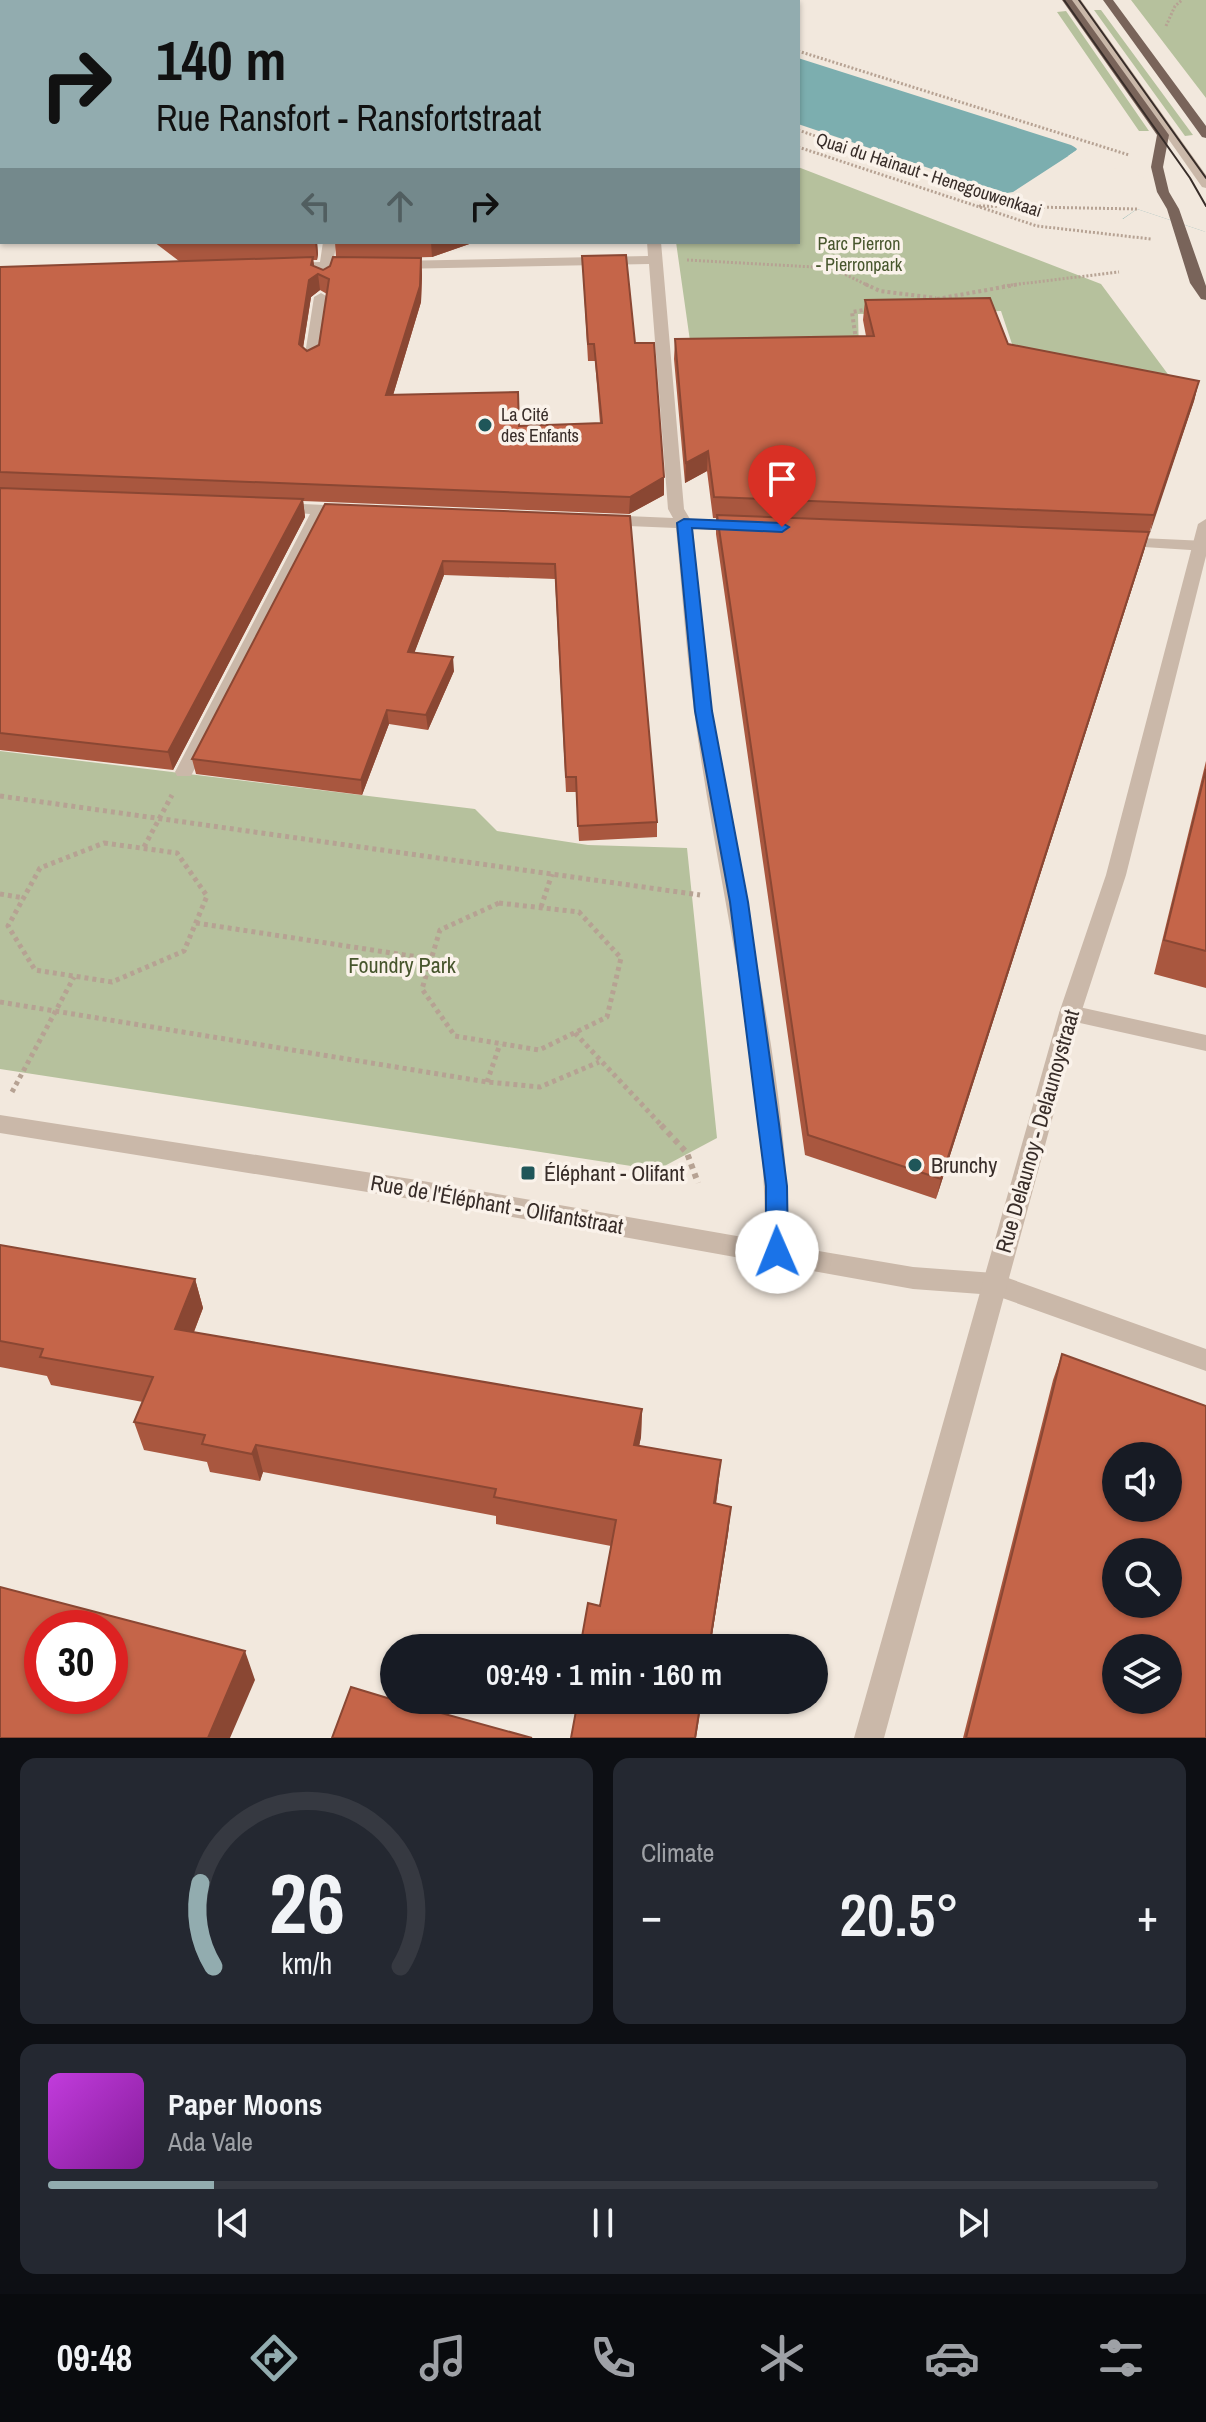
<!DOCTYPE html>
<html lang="en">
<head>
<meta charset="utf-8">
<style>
	:root { --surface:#171b24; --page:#242831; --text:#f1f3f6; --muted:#9ea1a6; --line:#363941; --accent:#92acaf }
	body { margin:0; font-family:"Archivo Narrow",sans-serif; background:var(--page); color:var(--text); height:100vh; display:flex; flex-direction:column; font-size:30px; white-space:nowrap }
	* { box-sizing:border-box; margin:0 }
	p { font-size:26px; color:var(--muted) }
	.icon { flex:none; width:44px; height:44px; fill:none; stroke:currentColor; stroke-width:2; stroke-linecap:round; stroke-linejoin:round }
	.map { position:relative; height:1738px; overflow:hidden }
	.sheet { display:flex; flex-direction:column; gap:20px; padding:20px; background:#0d0f14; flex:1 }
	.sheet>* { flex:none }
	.top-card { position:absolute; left:0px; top:0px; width:800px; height:244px; box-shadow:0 2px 6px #0004; background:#92acaf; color:#111; overflow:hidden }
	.controls { position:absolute; left:1102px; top:1442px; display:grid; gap:16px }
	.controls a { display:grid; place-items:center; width:80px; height:80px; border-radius:50%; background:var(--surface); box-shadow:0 2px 6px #0004; font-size:40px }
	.speed { position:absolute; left:24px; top:1610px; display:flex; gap:16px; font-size:40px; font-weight:700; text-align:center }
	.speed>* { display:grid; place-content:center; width:104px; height:104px; border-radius:50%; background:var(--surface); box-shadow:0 2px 6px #0004; line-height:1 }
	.speed .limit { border:12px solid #d22; background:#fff; color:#111 }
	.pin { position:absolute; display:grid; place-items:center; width:68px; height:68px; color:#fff; margin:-82px -34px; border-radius:50% 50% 50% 0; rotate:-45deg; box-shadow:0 0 8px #0007 }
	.pin .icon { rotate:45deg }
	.me { position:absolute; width:88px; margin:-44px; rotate:359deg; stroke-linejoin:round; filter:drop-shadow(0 0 6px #0008) }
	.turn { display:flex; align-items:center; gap:28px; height:168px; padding:0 24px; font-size:36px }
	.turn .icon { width:104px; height:104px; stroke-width:2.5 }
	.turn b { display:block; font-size:56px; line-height:68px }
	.lanes { display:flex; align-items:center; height:76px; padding:0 24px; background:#0003; justify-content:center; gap:40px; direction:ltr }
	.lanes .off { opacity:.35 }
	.big { font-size:60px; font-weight:600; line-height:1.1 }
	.sheet .widget { flex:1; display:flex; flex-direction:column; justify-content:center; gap:12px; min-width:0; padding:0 28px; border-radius:16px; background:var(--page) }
	.sheet .dial { align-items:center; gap:0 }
	.dial svg { height:208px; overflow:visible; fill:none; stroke:var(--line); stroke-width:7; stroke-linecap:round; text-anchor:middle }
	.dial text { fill:var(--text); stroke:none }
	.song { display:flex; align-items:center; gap:24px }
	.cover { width:96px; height:96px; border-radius:12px; background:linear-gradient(135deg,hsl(290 70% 55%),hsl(290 70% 35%)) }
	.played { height:8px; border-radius:4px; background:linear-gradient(90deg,var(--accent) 15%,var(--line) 15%) }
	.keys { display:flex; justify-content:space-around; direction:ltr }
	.heat { display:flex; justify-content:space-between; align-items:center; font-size:44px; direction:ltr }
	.sheet .tiles { flex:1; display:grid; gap:20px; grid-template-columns:1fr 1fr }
	.widget:last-child { grid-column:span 2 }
	.trip { position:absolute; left:380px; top:1634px; width:448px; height:80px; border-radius:40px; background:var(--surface); box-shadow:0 2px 6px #0004; font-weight:600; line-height:80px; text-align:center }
	.tabs { display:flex; height:128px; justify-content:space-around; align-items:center; background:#090b0e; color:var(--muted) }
	.tabs .icon { width:56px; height:56px }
	.tabs .on { color:var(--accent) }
	.tabs b { font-size:36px; color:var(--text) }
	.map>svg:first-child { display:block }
	.green { fill:#b6c19d }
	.water { fill:#7caeaf }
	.pier { fill:#f2e8dd }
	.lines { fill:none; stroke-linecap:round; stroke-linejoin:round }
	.path-far3 { stroke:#b6a293; stroke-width:3; stroke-dasharray:2 2; stroke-linecap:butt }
	.path-far2 { stroke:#b6a293; stroke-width:4; stroke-dasharray:3 3; stroke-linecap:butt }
	.path-far1 { stroke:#b6a293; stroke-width:5; stroke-dasharray:4 4; stroke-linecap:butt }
	.path { stroke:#b6a293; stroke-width:6; stroke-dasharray:5 5; stroke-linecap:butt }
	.service { fill:#cab8a9; fill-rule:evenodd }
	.pedestrian { stroke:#cab8a9; stroke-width:20 }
	.minor { fill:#cab8a9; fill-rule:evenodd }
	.tertiary { fill:#cab8a9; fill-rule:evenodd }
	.primary { fill:#79645a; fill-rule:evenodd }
	.tram { stroke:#382d29; stroke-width:2 }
	.wall { fill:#a9573f; fill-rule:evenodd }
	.shaded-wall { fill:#8a4733 }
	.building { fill:#c56549; stroke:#8a4733; stroke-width:2; fill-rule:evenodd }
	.route { fill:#1a73e8; stroke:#114b97; stroke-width:2 }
	.poi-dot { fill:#1f5659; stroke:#faf2ea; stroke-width:3 }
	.labels { text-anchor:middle; stroke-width:7; stroke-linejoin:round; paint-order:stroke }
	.far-street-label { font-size:18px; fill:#382d29; stroke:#faf2ea }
	.far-park-label { font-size:18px; fill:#47562d; stroke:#faf2ea }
	.far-poi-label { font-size:18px; fill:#382d29; stroke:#faf2ea; text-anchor:start }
	.park-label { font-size:22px; fill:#47562d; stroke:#faf2ea }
	.street-label { font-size:22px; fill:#382d29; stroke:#faf2ea }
	.poi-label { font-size:22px; fill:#382d29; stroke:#faf2ea; text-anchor:start }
</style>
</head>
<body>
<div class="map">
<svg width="1206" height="1738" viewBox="0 0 1206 1738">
	<rect width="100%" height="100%" fill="#f2e8dd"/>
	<path class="green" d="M1131 0H1206V98Z
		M1094 10H1101L1193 135 1185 136Z
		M1066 11 1149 131H1139L1057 12Z
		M798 167 1101 284 1173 381 1016 356 1001 311 858 314 859 354 692 355 676 242H798Z
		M0 751 475 809 497 831 588 845 687 848 717 1138 657 1170 0 1069Z"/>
	<path class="water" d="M798 58 1071 145 1078 149 1068 156 1206 232 1137 209 1123 219 1000 192 798 124Z"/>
	<path class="pier" d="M1076 142 1082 149 1076 156 1206 197V232L1137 209 1118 222 995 195 1013 192 1076 151 1077 149 1073 145Z"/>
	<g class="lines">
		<path class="path-far3" d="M638 0 645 2
			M1166 26 1175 6 1182 0
			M798 51 1129 155
			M798 130 1022 207
			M798 147 1037 226 1151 239
			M979 206 1137 209
			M687 260 832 268 869 286
			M1003 286 1119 272"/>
		<path class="path-far2" d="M865 284 880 291 936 298
			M931 300 1020 284
			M856 340 852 312 869 309"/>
		<path class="path-far1" d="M0 796 700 895
			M104 843 177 853 207 896 184 951 112 982 35 970 8 926 40 868Z
			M144 847 172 795
			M0 894 24 898
			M499 903 579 912 621 958 607 1017 539 1050 455 1036 422 989 440 930Z
			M541 907 552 874
			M196 923 431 959
			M0 1002 487 1082 540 1087 599 1062
			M575 1033 663 1127
			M487 1082 500 1044
			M12 1092 74 977"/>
		<path class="path" d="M661 1125 687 1153 698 1183"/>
		<path class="service" d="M1071 0H1081L1206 175V188L1202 187Z
			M0 233H2V241H0Z
			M321 293 328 297 318 361 311 365 304 361 314 297Z
			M1070 1005 1206 1035V1051L1062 1019 1059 1013 1062 1007Z"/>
		<path class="pedestrian" d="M561 2 566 0"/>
		<path class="minor" d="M323 242H337L333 262H356L363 266 356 270 288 271 281 267 288 263 320 262Z
			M647 242H661L684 509 690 519 743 521 751 526 743 531 693 529C699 589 704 650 712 710 737 888 788 1065 789 1246L913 1267 994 1273 1206 1349V1371L994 1295 913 1289 417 1200 0 1133V1115L417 1180 765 1241C766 1062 717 887 694 710 686 650 682 589 676 528L604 525 596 520 604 515 673 518 668 509 649 264 396 269 389 265 396 261 648 256Z
			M280 503 348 506 356 511 348 516 326 515 193 772 191 776H177L175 772 310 514 274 511V505Z
			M1119 537 1206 541V551L1113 545 1111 542Z"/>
		<path class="tertiary" d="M1206 519V556L1126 875 1081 1013 884 1738H854L1059 1013 1106 875 1198 524Z"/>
		<path class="primary" d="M1062 0H1072L1169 135 1163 167 1169 192 1179 209 1206 286V300L1201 299 1190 283 1167 209 1157 192 1151 167 1157 135Z
			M1103 0H1113L1206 126V138L1202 137Z"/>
		<path class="tram" d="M1064 0 1190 178 1206 206
			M1079 0 1206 178"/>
	</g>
	<path class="wall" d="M0 0 2 2V202L0 201Z
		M154 242H317L318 254 317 260H313L314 266 323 270 330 266 336 257 335 242H475L432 257 393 258H421L422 275 421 302 393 395 519 426 600 423 595 361H588L582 256 635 343 664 495 629 514 303 501 305 517 173 770 0 750V267L179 261ZM320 290 327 294 319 345 307 351 303 347 311 297Z
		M865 300 1008 344 1199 381 1194 401 1148 536 1144 551 936 1199 805 1155 716 534V518H713L707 471 685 483 674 359 675 339 866 336 863 320Z
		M325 504 630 516 657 822V837L579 841 576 792H566L555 579 444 575 414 653 454 671 428 730 389 724 362 795 196 774 192 759Z
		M1206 761V988L1154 974Z
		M0 1245 195 1279 203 1308 194 1332 642 1409 641 1437 639 1446 718 1488 716 1504 731 1507 728 1534 710 1648H580L600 1606 611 1546 496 1524V1516L263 1472 260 1481 210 1472 207 1462 144 1450 134 1422 143 1402 51 1385 47 1376 0 1367Z
		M1062 1354 1206 1738H963L1053 1380Z"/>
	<path class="shaded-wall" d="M315 242H317L318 254 317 260Z
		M431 242H475L432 257Z
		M313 257 315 274H318L320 290 311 297 301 361 299 344Z
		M421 258 422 275 421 302 388 412 386 395Z
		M1199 381 1194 401 1149 536 1154 515Z
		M708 451 707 471 685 483 686 463Z
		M664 477V495L629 514 630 497Z
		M303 499 305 517 173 770 168 752Z
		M1149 532 1144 551 936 1199 941 1179Z
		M443 561 444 575 409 667 408 652Z
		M453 657 454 671 428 730 426 715Z
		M387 710 389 724 362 795 361 780Z
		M195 1279 203 1308 184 1357 175 1329Z
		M642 1409 641 1437 633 1473 634 1445Z
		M256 1445 263 1472 260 1481 252 1454Z
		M721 1460 718 1488 712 1530 714 1503Z
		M731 1507 728 1534 710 1648H709Z
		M245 1651 255 1680 230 1738H208Z
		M701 1700H702L696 1738H695Z"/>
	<path class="building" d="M0 0H426L432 2H2V178L0 177Z
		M626 255 635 343H654L664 477 630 497 0 472V267L313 257 311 265 323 270 330 266 333 257 421 258 420 286 386 395 518 392 519 426 602 423 594 344H588L582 256ZM318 274 329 279 319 345 307 351 299 344 309 280Z
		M990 298 1008 344 1199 381 1154 515 714 497 708 451 686 463 675 339 874 336 865 300Z
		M0 488 303 499 168 752 0 733Z
		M325 504 630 516 657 822 578 826 576 777H566L555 564 443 561 408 652 453 657 426 715 387 710 361 780 192 759Z
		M717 515 1149 532 941 1179 808 1135Z
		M1206 769V951L1164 940Z
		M0 1245 195 1279 175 1329 642 1409 634 1445 721 1460 714 1503 731 1507 709 1648H580L588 1603 600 1606 616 1520 494 1497 496 1489 256 1445 252 1454 202 1444 205 1435 134 1422 153 1377 40 1357 43 1349 0 1341Z
		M1062 1354 1206 1406V1738H966ZM1116 1456H1168V1508H1116ZM1116 1552H1168V1604H1116ZM1116 1648H1168V1700H1116Z
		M0 1587 245 1651 208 1738H0ZM42 1628H110V1696H42Z
		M351 1687 394 1700 532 1738H332Z
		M578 1700H701L695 1738H571Z"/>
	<path class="route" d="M684 519 782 523 789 527 782 532 692 528 712 711 748 902 779 1124 787 1186 788 1252 785 1259 777 1262 770 1259 766 1252V1186L758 1124 730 902 695 711 677 523Z"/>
	<g class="poi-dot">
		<circle cx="485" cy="425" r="8"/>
		<circle cx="915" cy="1165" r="8"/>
		<rect x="520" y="1165" width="16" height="16" rx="4"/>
	</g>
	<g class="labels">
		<g class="far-street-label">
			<text transform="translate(929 175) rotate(18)" y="6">Quai du Hainaut - Henegouwenkaai</text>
		</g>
		<g class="far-park-label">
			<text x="859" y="250">Parc Pierron<tspan x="859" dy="21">- Pierronpark</tspan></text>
		</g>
		<g class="far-poi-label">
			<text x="501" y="421">La Cité<tspan x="501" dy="21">des Enfants</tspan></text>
		</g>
		<g class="park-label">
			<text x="402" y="973">Foundry Park</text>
		</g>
		<g class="street-label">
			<text transform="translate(1037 1131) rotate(-74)" y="8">Rue Delaunoy - Delaunoystraat</text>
			<text transform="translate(497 1204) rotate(10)" y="8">Rue de l'Éléphant - Olifantstraat</text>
		</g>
		<g class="poi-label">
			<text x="931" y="1173">Brunchy</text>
			<text x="544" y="1181">Éléphant - Olifant</text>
		</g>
	</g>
</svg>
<div class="controls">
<a><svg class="icon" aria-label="sound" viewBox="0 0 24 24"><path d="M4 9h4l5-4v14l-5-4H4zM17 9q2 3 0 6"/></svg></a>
<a><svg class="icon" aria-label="search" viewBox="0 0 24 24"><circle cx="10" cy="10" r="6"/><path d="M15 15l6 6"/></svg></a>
<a><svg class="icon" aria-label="layers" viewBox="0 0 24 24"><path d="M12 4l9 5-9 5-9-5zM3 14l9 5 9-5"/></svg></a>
</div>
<div class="speed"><div class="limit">30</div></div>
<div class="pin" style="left:782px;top:527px;background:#d93025"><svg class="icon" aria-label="arrive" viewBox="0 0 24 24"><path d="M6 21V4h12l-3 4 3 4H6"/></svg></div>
<svg class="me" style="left:777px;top:1252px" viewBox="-20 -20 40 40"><circle r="19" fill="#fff"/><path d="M0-13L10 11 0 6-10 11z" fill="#1a73e8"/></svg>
<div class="trip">09:49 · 1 min · 160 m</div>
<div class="top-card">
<div class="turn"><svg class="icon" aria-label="right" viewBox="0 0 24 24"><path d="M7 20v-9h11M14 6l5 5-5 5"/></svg><div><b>140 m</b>Rue Ransfort - Ransfortstraat</div></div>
<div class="lanes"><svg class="icon off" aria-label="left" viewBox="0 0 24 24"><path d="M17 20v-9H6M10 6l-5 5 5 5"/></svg><svg class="icon off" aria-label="ahead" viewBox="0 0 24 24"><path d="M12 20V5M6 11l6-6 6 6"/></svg><svg class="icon" aria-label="right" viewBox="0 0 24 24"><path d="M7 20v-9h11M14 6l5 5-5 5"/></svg></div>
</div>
</div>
<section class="sheet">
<div class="tiles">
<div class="widget dial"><svg viewBox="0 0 100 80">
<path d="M14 69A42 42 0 1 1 86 69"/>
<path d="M14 69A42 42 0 0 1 9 37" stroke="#92acaf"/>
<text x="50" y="56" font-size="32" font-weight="700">26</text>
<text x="50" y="72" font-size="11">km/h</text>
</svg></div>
<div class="widget"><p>Climate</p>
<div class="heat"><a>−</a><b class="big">20.5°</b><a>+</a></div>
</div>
<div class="widget">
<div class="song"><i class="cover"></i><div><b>Paper Moons</b><p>Ada Vale</p></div></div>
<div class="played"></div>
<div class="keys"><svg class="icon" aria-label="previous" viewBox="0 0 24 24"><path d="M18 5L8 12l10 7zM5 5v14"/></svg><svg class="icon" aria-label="pause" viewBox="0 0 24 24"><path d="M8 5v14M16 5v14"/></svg><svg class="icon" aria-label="next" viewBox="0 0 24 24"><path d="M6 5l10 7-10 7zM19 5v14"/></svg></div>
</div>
</div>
</section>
<nav class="tabs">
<b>09:48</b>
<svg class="icon on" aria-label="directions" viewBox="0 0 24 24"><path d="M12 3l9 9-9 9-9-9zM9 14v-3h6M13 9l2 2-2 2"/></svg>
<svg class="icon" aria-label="music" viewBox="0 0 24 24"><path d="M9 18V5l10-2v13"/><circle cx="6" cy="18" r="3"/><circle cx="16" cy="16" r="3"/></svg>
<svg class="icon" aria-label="phone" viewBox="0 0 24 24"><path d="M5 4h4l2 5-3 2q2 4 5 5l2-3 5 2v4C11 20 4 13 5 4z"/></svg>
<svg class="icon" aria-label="climate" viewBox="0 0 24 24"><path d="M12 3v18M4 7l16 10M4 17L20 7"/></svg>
<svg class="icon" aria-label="car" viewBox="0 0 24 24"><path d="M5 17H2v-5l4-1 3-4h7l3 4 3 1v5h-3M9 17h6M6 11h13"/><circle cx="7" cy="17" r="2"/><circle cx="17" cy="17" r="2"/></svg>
<svg class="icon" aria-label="filters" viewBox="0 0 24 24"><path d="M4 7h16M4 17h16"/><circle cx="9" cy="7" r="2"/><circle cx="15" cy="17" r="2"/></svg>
</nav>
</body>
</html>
